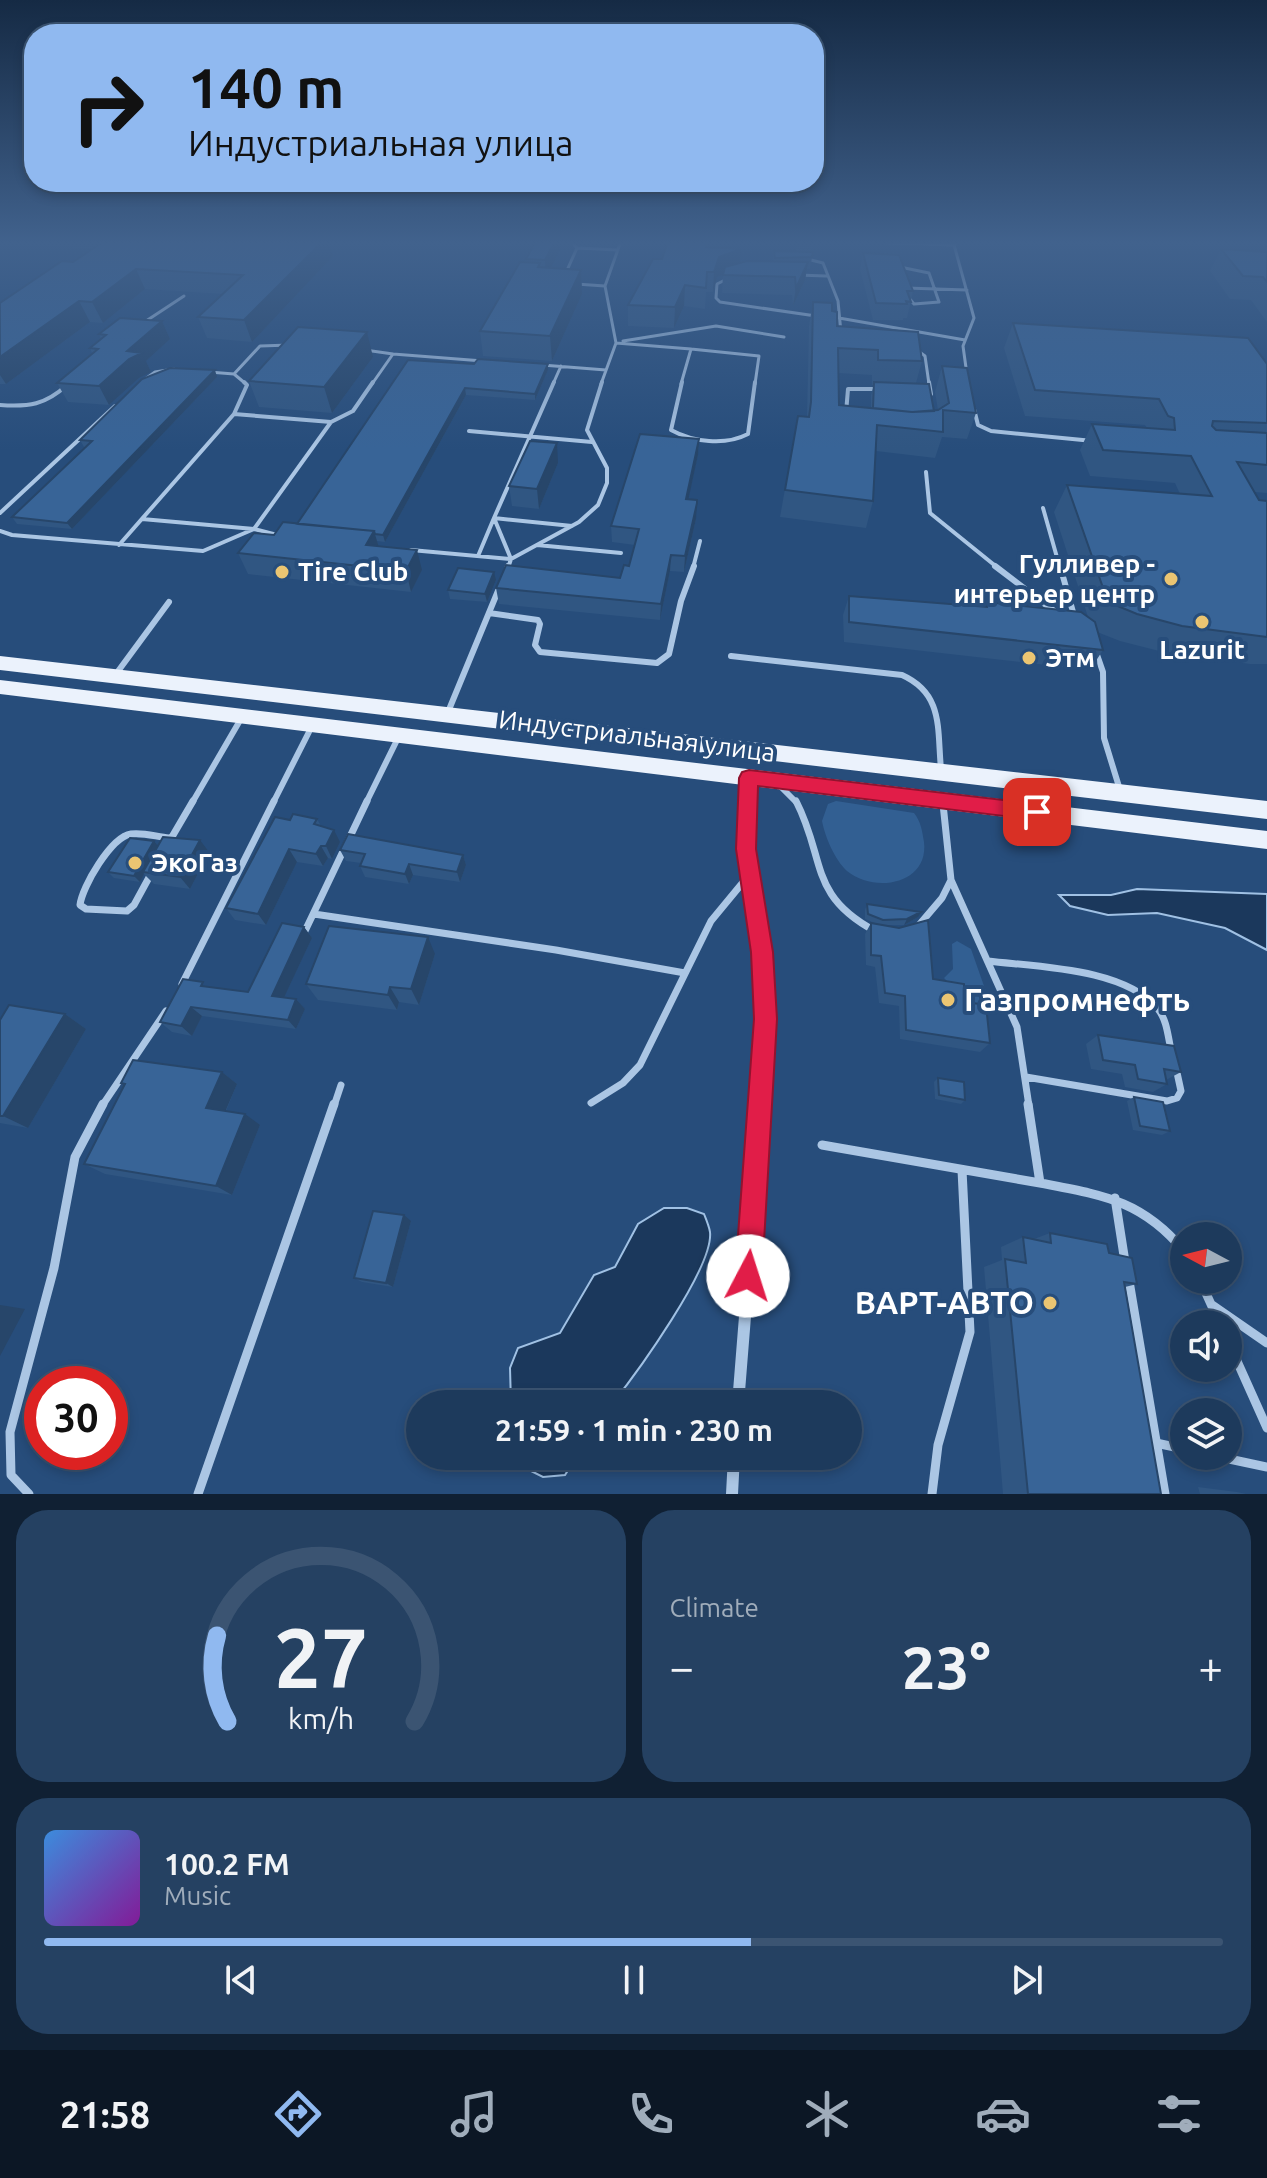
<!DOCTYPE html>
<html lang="en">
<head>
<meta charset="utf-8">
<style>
	:root { --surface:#1d3a5c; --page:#254162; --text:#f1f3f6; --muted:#a0adbb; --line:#3b5472; --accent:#90b9f0 }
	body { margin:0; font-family:Ubuntu,sans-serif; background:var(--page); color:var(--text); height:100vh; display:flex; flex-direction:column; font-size:30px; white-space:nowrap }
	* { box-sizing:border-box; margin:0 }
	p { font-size:26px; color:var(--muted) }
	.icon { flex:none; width:44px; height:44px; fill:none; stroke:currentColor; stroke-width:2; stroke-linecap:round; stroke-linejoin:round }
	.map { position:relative; height:1494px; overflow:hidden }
	.details { display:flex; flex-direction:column; gap:16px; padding:16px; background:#102033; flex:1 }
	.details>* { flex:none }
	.banner { position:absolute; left:24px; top:24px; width:800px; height:168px; border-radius:32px; box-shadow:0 4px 12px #0003,0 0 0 2px var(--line); background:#90b9f0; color:#111; overflow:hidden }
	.needle { width:52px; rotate:277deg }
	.buttons { position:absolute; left:1170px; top:1222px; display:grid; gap:16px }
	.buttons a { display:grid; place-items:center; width:72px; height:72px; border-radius:50%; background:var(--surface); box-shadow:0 4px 12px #0003,0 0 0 2px var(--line); font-size:40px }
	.speed { position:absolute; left:24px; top:1366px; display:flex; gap:16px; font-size:40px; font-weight:700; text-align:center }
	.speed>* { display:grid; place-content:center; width:104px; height:104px; border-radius:50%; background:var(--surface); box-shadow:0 4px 12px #0003,0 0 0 2px var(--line); line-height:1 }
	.speed .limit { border:12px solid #d22; background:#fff; color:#111 }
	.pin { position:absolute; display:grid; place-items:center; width:68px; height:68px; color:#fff; margin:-34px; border-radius:16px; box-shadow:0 4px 12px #0006 }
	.me { position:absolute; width:88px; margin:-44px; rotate:5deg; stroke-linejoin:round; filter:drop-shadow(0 0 6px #0008) }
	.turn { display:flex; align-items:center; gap:28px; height:168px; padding:0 32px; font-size:36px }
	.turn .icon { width:104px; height:104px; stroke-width:2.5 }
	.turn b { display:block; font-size:56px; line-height:68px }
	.big { font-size:60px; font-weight:700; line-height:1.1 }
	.details .widget { flex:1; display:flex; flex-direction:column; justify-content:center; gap:12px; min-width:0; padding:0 28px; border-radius:32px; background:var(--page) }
	.details .dial { align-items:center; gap:0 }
	.dial svg { height:208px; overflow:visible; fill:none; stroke:var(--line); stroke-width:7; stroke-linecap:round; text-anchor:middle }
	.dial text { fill:var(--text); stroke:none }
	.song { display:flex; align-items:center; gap:24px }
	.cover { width:96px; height:96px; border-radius:12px; background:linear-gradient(135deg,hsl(210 70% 55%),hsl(290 70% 35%)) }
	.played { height:8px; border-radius:4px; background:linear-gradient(90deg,var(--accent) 60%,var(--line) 60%) }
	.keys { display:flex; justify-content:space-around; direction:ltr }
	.heat { display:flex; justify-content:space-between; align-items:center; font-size:44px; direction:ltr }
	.details .tiles { flex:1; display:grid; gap:16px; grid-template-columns:1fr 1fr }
	.widget:last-child { grid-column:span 2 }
	.trip { position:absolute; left:406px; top:1390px; width:456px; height:80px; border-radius:40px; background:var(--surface); box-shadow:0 4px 12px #0003,0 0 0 2px var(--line); font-weight:700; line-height:80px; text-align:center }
	.dock { display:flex; height:128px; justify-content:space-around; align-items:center; background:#0c1725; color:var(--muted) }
	.dock .icon { width:56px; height:56px }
	.dock .on { color:var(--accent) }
	.dock b { font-size:36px; color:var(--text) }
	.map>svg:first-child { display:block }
	.green { fill:#325f92 }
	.water { fill:#1b385c; stroke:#a0c1e4; stroke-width:2 }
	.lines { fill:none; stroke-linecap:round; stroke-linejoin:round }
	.service-far4 { stroke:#abc6e4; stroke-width:3 }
	.service-far3 { stroke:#abc6e4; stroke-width:4 }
	.service-far2 { stroke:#abc6e4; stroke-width:6 }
	.service-far1 { stroke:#abc6e4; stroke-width:7 }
	.service { stroke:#abc6e4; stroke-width:9 }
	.minor-far2 { stroke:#abc6e4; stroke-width:7 }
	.minor-far1 { stroke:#abc6e4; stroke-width:10 }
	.minor { stroke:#abc6e4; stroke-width:12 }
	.primary { fill:#ebf2fc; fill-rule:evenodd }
	.wall { fill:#305682; fill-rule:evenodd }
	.shaded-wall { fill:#27466a }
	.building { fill:#386497; stroke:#27466a; stroke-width:2 }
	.route { fill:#e11d48; stroke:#92132f; stroke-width:2 }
	.poi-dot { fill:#ebc572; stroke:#274d7b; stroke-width:3 }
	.labels { text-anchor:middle; stroke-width:8; stroke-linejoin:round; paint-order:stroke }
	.poi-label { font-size:26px; font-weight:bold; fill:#fff; stroke:#274d7b; text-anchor:start }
	.street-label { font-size:26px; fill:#fff; stroke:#274d7b }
	.near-poi-label { font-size:32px; font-weight:bold; fill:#fff; stroke:#274d7b; text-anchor:start }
</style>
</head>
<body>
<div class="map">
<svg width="1267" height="1494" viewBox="0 0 1267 1494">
	<rect width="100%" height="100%" fill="#274d7b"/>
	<path class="green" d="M836 801 914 813C921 822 922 830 924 842 929 884 875 894 847 871 835 860 825 837 822 821L828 804Z
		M957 941 971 949 991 1006 990 1012 976 1010 944 978 953 969 952 944Z"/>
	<path class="water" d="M1137 889 1267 894V950L1225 928 1157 913 1108 915 1070 906 1059 895H1111Z
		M664 1208H687L704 1214C706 1219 709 1226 710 1232 714 1267 636 1374 612 1404H511L510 1368 518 1348 560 1333 594 1275 615 1267 638 1224Z
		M522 1456H577L565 1475 543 1477 525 1468Z"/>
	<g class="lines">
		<path class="service-far4" d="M837 241 954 245
			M953 241 974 318 963 346 967 375
			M577 248 618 250
			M807 259 823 263 838 301 841 333
			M895 266 929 273 939 302 914 304 909 298
			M798 275 826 276
			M564 277 577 248 571 241
			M731 277 717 284 716 298 720 302 816 316
			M576 284 605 286 616 343 601 384
			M605 286 621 241
			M906 288 967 290
			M839 318 965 340
			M143 323 184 296
			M623 341 716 326 784 337
			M616 343 691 349
			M914 348 925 356 929 384
			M691 349 759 356 755 384
			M365 350 393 354
			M542 365 606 370
			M209 372 234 374
			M141 382 155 372 174 369
			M246 384 234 374 260 346 290 345
			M372 384 393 354 483 361
			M553 384 561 366
			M681 384 691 349"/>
		<path class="service-far3" d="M682 382 671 430C693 442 725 446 748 434L755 382
			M929 382 931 394
			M0 405C29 407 45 405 67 385
			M974 409 978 425 991 431 1093 441
			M846 413 848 389H879
			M234 414 247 385 244 382
			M469 431 592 442
			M926 472 930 513 998 568
			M1043 508 1060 568
			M0 513 115 406
			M142 519 254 529 281 536
			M0 531 12 535 203 551 254 529 331 422 353 411 373 382
			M119 545 234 414 331 422
			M537 545 621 553
			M411 550 511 559 579 522 598 505 607 483V468L587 430 602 382
			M478 556 494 518 572 526
			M508 568 511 559 494 518 554 382
			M693 568 700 541"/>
		<path class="service-far2" d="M995 566 1058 614
			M1060 566 1075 619
			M506 572 508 566
			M489 613 538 620 540 624 535 645 540 652 657 663 669 654 681 601 694 566
			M1095 649 1103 672 1104 738 1120 790
			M731 656 902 675C944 694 937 729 941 769
			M116 674 169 602
			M448 712 500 586
			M781 787 797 803
			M192 803 242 717
			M273 803 312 726
			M366 803 399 736"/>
		<path class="service-far1" d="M796 801C826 859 808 895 875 931
			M943 804 951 880 1017 1027 1029 1106
			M169 842 193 801
			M152 872 134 905 127 911 86 909 80 905C82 887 111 837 131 834 143 832 157 837 169 838
			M314 914 556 950 685 973
			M919 925 942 898 951 880
			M305 931 367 801
			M988 961C1037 967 1125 968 1158 1009 1167 1020 1168 1037 1171 1050
			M182 984 274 801
			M1026 1077 1167 1101 1177 1098 1181 1091 1176 1068
			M591 1103 623 1083 640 1065 711 921 749 875
			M102 1106 166 1011
			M334 1106 341 1085"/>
		<path class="service" d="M1028 1104 1040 1183C1102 1195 1142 1200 1184 1251
			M822 1145 1040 1183
			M1115 1198 1125 1262
			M1200 1280 1220 1324
			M1129 1281 1165 1494
			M1212 1305 1267 1343
			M1228 1341 1267 1428
			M1156 1443 1184 1449
			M1215 1456 1267 1467
			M29 1494 11 1475 10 1432 54 1268 75 1157 103 1104
			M198 1494 334 1104
			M932 1494 938 1445 970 1332 962 1170"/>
		<path class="minor-far2" d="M748 803 749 778"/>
		<path class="minor-far1" d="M748 801 746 849 762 952 766 1019 762 1106"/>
		<path class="minor" d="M738 1404 762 1104
			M732 1494 734 1456"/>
		<path class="primary" d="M0 656 1267 801V819L0 670Z
			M0 680 1267 831V849L0 694Z"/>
	</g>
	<path class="wall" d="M8 241H233L333 256 252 342 207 338 198 317 223 294 145 289 103 323 90 322 6 384H0V303L73 262 92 249 9 242Z
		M536 241H560V250L551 268 581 270 582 294 552 361 483 356 480 331 526 262V259Z
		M796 241H812L811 252H813L810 269H807L805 280 793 306 792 295 722 293 723 275 717 277 713 292H706L705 309 684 306 674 328 628 326V305L662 259 709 247 740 263 773 261 774 251H796Z
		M1221 249 1267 253V322L1251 300 1230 299 1210 271Z
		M863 253 913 291 907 318H903V320H873L860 269Z
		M813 302 832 311 837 326 922 361 916 383 934 411 938 410 935 392 942 366 976 413 967 439 942 437 935 458 876 451 873 501 866 528 780 517 798 416 807 417 809 326ZM838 373 872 375V385H874L871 395V408L839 405Z
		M162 321 170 339 146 361 151 372 139 378 109 405 68 402 57 383 92 353 90 348 101 339 99 334Z
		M1013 323 1267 364V493L1254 492 1259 500 1267 501V664H1250L1163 652 1120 641 1097 632 1103 650 1090 670 844 642 843 615 849 596 984 607 986 602 1088 617 1054 512 1067 485 1180 494 1175 483 1090 476 1080 450 1092 424 1147 428 1145 425 1025 416 1004 348Z
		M373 357 332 413 259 407 249 381Z
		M408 360 548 370 535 400 466 395 385 542 377 541 378 546 422 570 411 592 248 574 238 553 297 524Z
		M217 377 72 529 17 524 12 517 86 447H84L80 440Z
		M699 439 698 455 688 499 696 519 684 572 670 571 660 620 499 604 496 588 620 578 629 566 635 545 612 542 611 526Z
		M558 463 539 509 512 506 509 486Z
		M496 580 487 602 450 599 448 590Z
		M317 819 321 826 340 842 332 859 328 858 323 866 297 862 266 925 235 920 226 908 290 820Z
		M154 841 158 846 209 852 190 889 154 884 144 874 140 882 114 878 108 872Z
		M340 850 463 855 466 865 460 882 413 875 409 884 365 877 360 866 361 863 346 861Z
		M867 904 918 917 904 925H884L933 979 965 1002 990 1043 980 1052 900 1039 899 1006 879 1003 875 967 866 965 865 934 871 923 877 924 865 919V910Z
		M304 927 312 938 284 997 296 999 305 1009 296 1029 202 1016 192 1036 172 1032 160 1022 209 987 248 992Z
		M435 954 419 1005 399 1002 397 1010 318 1000 306 984Z
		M65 1014 86 1029 28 1128 0 1123V1020Z
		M1098 1035 1181 1072 1166 1080 1167 1084 1153 1092 1125 1087 1122 1074 1091 1069 1086 1044Z
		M222 1072 237 1084 226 1111 260 1125 232 1195 105 1174 84 1164 125 1085 121 1083Z
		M938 1078 965 1100 961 1104 935 1099 934 1082Z
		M1134 1097 1170 1131 1162 1135 1133 1130 1127 1101Z
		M411 1221 393 1287 362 1282 354 1278Z
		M1050 1233 1109 1253 1137 1284 1125 1287 1161 1494H1003L984 1267 1002 1260 1001 1247 1023 1237 1034 1239Z
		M1198 1487 1237 1492 1246 1494H1200Z"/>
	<path class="shaded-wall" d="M323 241H329L333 256 252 342 244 320Z
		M555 241H560V250L546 278 545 260Z
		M741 249 739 269 717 277 713 292 714 272 719 257Z
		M808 262 805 280 793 306 796 288Z
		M136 269 145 289 103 323 92 302Z
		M581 270 582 294 552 361 550 336Z
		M685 285 684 306 674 328 675 307Z
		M79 301 90 322 6 384 0 375V357Z
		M162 321 170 339 146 361 151 372 139 378 109 405 99 386 127 351Z
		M367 332 373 357 332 413 324 387Z
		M548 364V370L535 400V394Z
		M215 370 217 377 72 529 67 523Z
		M465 388 466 395 385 542 383 535Z
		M699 439 698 455 685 515 686 499Z
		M557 443 558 463 539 509 537 489Z
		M697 503 696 519 684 572 685 556Z
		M374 531 380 551 366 545Z
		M417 550 422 570 411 592 406 571Z
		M671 555 670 571 660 620 661 604Z
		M494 572 496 580 487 602 485 594Z
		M334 830 340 842 332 859 326 846Z
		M200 840 209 852 190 889 180 877Z
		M154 841 159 847 143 872 144 874 140 882 134 876Z
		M321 846 328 858 323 866 316 854Z
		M289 849 297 862 266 925 258 914Z
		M463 855 466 865 460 882 457 872Z
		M409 864 413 875 409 884 405 874Z
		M921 912 918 917 904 925 907 919Z
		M304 927 312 938 280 1006 272 996Z
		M428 937 435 954 419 1005 411 989Z
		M390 987 399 1002 397 1010 388 995Z
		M296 999 305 1009 296 1029 288 1020Z
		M191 1007 202 1016 192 1036 181 1026Z
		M65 1014 86 1029 28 1128 3 1116Z
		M222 1072 237 1084 222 1119 206 1108Z
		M245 1114 260 1125 232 1195 216 1186Z
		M404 1215 411 1221 393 1287 386 1283Z
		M0 1305 25 1309 0 1356Z"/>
	<path class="building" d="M104 241H233L278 243 281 241H323L244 320 198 317 243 275 136 269 92 302 79 301 0 357V303L62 261 73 262Z
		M536 241H555L545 260 526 259Z
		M668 241H707L706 247 741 249 719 257 714 272H707L706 288 685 285 675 307 628 305 653 259H662Z
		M797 241H812V243H797Z
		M1221 249 1266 252 1267 253V282L1263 277 1243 276Z
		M774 251 813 252 812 257 775 258Z
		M863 253 899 255 913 291H907L911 302 906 301 907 304 876 303Z
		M747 261 808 262 796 288 795 277 723 275 725 267Z
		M520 262 540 263 538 267 581 270 550 336 480 331Z
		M813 302 832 303V311L837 312V326L918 332 922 361 878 360V350L838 348 839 405 912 412 938 410 949 403 942 366 967 368 976 413 943 410V432L877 425 873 501 785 490 798 416 809 417 811 402Z
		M120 318 162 321 127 351 142 353 129 359 99 386 57 383 98 349 90 348 106 335 99 334Z
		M1013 323 1248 338 1267 364V423L1213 421 1212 426 1216 430 1267 433V465L1237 462 1259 500 1267 501V637L1182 626 1137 614 1108 602 1067 485 1212 496 1191 456 1103 450 1092 424 1175 430 1174 418 1168 416 1159 399 1035 390Z
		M298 327 367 332 324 387 249 381Z
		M478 359 548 364 535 394 465 388 383 535 375 534 374 531 297 524 408 360 474 364Z
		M170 368 215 370 67 523 12 517 92 441 80 440 142 379Z
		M874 382 929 384 934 411 912 412 873 408Z
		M640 434 699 439 686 499 697 500V503L685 556 671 555 661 604 496 588 506 565 620 578 624 565 629 566 639 529 611 526Z
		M530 441 557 443 537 489 509 486Z
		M283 522 374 531 366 545 417 550 406 571 238 553 254 533 274 535Z
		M458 568 494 572 485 594 448 590Z
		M849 596 987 607 986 602 1081 612 1095 622 1103 650 849 622Z
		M293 814 317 819 314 824 334 830 326 846H321L316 854 289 849 258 914 226 908 275 817 290 820Z
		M348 834 463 855 457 872 409 864 405 874 360 866 365 854 340 850Z
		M163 837 200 840 180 877 143 872Z
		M130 838 154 841 134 876 108 872Z
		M867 904 921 912 907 919 883 920 868 914Z
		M928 920 933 979 964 984 965 1002 986 1005 990 1043 906 1030 905 996 885 993 881 956 871 955V923L899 928Z
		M282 923 304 927 272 996 296 999 288 1020 191 1007 181 1026 160 1022 183 979 203 982 201 986 248 992Z
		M329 926 428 937 411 989 390 987 388 995 306 984Z
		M9 1005 65 1014 3 1116H0V1020Z
		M1098 1035 1174 1046 1181 1072 1164 1069 1167 1084 1138 1079 1135 1065 1103 1060Z
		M133 1060 222 1072 206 1108 245 1114 216 1186 84 1164 125 1084 121 1083Z
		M938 1078 964 1082 965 1100 939 1095Z
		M1134 1097 1163 1102 1170 1131 1140 1126Z
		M373 1211 404 1215 386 1283 354 1278Z
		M1050 1233 1107 1244 1109 1253 1132 1258 1137 1284 1124 1282 1161 1494H1028L1005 1259 1026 1263 1023 1237 1051 1243Z"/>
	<linearGradient id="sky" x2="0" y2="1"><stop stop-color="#152a44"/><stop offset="0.54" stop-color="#41628d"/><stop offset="1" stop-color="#41628d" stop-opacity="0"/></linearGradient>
	<rect width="1267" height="450" fill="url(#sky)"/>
	<path class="route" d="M749 770 1037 804 1044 806 1046 812 1044 818 1037 820 758 786 756 849 773 952 777 1019 762 1276 758 1286 748 1290 739 1286 735 1276 754 1019 751 952 736 849 739 778 742 772Z"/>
	<g class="poi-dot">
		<circle cx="282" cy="572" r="8"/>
		<circle cx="1171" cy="579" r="8"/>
		<circle cx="1202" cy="622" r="8"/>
		<circle cx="1029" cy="658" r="8"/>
		<circle cx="135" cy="863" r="8"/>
		<circle cx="948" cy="1000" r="8"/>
		<circle cx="1050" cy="1303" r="8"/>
	</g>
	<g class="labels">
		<g class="poi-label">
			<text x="1155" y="573" text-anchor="end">Гулливер -<tspan x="1155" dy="30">интерьер центр</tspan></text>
			<text x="298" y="581">Tire Club</text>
			<text x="1202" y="659" text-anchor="middle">Lazurit</text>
			<text x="1045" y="667">Этм</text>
			<text x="151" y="872">ЭкоГаз</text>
		</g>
		<g class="street-label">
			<text transform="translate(637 736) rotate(7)" y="9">Индустриальная улица</text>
		</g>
		<g class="near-poi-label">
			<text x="964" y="1011">Газпромнефть</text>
			<text x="1034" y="1314" text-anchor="end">ВАРТ-АВТО</text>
		</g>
	</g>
</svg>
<div class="buttons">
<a><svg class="needle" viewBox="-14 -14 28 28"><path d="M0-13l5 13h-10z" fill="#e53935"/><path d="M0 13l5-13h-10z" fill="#a0adbb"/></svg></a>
<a><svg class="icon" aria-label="sound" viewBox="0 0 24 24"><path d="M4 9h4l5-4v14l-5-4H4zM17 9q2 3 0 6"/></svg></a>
<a><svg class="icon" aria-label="layers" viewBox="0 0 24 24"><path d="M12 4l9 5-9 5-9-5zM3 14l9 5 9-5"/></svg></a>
</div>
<div class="speed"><div class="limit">30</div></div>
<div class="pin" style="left:1037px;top:812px;background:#d93025"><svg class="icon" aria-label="arrive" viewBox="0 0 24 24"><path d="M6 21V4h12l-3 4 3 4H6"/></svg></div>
<svg class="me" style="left:748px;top:1276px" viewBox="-20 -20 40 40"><circle r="19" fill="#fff"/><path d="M0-13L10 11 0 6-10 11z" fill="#e11d48"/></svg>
<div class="trip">21:59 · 1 min · 230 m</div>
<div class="banner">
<div class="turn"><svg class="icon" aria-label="right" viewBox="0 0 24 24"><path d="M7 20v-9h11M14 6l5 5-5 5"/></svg><div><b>140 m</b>Индустриальная улица</div></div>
</div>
</div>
<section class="details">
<div class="tiles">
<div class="widget dial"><svg viewBox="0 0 100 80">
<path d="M14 69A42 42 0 1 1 86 69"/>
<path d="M14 69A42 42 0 0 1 10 36" stroke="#90b9f0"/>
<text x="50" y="56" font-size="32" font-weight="700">27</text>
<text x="50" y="72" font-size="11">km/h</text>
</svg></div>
<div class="widget"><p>Climate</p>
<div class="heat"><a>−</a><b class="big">23°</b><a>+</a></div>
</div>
<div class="widget">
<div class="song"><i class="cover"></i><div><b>100.2 FM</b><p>Music</p></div></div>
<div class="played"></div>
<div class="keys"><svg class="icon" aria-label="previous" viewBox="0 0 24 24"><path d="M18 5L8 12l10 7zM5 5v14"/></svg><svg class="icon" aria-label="pause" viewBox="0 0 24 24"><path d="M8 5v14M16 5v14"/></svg><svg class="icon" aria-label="next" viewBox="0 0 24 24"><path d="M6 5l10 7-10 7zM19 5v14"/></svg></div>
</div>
</div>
</section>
<nav class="dock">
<b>21:58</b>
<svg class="icon on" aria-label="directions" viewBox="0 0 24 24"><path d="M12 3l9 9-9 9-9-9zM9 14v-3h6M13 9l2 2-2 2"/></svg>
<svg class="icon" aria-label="music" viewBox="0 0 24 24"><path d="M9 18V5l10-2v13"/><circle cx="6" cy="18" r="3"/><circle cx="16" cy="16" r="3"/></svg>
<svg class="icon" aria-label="phone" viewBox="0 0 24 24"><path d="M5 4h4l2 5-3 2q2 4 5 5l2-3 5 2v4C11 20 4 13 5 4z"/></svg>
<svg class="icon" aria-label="climate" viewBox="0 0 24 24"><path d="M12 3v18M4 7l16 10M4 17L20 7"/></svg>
<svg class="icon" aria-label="car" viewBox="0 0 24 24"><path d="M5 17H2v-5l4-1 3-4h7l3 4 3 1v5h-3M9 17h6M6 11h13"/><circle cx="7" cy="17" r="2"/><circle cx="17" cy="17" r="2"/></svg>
<svg class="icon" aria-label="filters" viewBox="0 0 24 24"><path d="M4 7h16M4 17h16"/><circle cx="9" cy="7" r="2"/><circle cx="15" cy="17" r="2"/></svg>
</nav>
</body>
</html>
